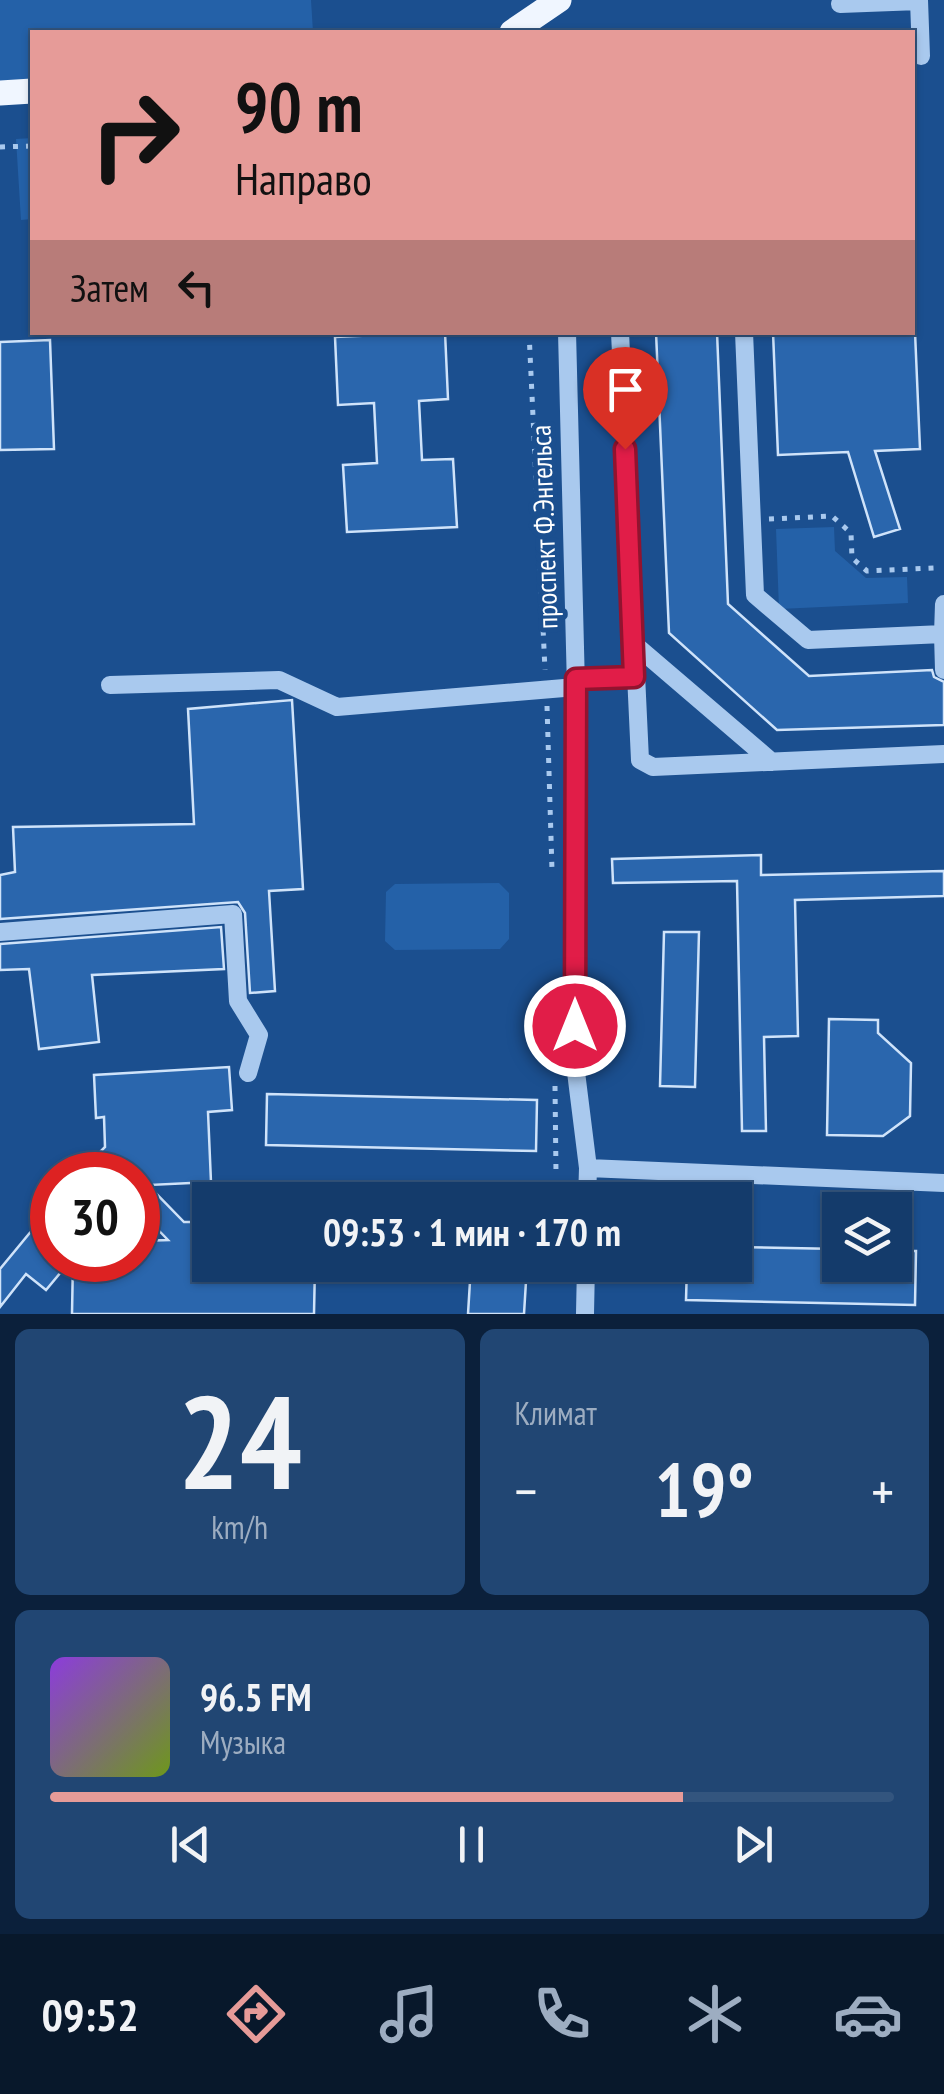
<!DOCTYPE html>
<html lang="ru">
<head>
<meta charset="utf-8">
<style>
	:root { --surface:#143b6b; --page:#214673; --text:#f1f3f6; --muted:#9dadc1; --line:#33557e; --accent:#e69b98 }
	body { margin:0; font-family:"PT Sans Narrow",sans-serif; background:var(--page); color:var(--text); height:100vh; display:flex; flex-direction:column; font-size:38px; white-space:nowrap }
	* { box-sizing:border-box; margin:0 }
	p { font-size:32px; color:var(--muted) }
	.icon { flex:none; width:55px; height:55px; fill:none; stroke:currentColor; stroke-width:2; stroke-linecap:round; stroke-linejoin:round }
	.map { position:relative; height:1314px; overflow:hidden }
	.details { display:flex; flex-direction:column; gap:15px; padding:15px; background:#0b203b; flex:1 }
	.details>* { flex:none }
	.guide { position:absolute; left:30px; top:30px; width:885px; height:305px; border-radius:0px; box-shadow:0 2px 8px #0004,0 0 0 2px var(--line); background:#e69b98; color:#111; overflow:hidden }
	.fabs { position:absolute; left:822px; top:1192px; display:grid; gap:20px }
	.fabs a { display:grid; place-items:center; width:90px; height:90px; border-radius:0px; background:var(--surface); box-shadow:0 2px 8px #0004,0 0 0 2px var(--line); font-size:50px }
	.speed { position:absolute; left:30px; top:1152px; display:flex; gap:20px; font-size:50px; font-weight:700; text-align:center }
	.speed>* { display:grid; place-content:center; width:130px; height:130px; border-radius:50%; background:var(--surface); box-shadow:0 2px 8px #0004,0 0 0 2px var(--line); line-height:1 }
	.speed .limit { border:15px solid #d22; background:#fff; color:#111 }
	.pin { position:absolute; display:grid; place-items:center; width:85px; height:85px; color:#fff; margin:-102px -42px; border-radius:50% 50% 50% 0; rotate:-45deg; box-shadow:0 0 10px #0007 }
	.pin .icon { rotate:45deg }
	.me { position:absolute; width:110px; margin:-55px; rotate:0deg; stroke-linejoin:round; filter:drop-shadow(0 0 8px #0008) }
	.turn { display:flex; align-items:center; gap:35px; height:210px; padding:0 40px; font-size:45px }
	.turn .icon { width:130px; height:130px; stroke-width:2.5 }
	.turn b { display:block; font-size:70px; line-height:85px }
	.then { display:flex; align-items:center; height:95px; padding:0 40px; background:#0003; gap:20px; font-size:38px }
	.big { font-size:75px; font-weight:700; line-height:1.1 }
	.details .widget { flex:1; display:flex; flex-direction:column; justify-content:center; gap:15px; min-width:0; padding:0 35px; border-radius:15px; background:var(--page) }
	.details .dial { align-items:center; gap:0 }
	.dial b { font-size:130px; line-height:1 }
	.song { display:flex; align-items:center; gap:30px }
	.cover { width:120px; height:120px; border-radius:15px; background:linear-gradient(135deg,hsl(270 70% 55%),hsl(80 70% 35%)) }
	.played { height:10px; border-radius:5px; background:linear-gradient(90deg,var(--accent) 75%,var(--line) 75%) }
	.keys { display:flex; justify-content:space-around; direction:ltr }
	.heat { display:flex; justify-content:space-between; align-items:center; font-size:55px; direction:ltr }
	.details .tiles { flex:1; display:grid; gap:15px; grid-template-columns:1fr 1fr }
	.widget:last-child { grid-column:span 2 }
	.trip { position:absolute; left:192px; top:1182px; width:560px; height:100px; border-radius:0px; background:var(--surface); box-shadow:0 2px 8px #0004,0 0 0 2px var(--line); font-weight:700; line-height:100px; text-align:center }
	.dock { display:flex; height:160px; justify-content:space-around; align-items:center; background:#08182b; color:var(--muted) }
	.dock .icon { width:70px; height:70px }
	.dock .on { color:var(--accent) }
	.dock b { font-size:45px; color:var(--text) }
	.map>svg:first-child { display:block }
	.green { fill:#2461a8 }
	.building { fill:#2a66ad; stroke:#cfe3fa; stroke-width:2.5 }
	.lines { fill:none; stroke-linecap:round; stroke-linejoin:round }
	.path { stroke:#a9c9ee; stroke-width:5; stroke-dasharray:5 8; stroke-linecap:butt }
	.minor { stroke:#a9c9ee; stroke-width:18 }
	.major { stroke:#f0f6ff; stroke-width:25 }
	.route-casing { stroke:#92132f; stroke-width:25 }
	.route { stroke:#e11d48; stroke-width:18 }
	.labels { text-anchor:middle; stroke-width:10; stroke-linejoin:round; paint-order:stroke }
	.street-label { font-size:28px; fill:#fff; stroke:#1b4f8f }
</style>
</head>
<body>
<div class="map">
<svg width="944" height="1314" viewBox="0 0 944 1314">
	<rect width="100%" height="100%" fill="#1b4f8f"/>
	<path class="green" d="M0 0H311L313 32H32V79L0 81Z
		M32 138V219L21 220 16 139Z
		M834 527 835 551 866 578 907 577 908 603 779 609 776 529Z
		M499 883 509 893V939L500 949 395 950 385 941 386 892 395 884Z"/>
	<path class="building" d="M445 332 448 399 419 401 422 460 453 459 457 527 347 532 343 465 377 463 374 403 338 405 335 337Z
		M656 332H717L728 604 809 676 932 670 934 677 944 682V725L777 730 669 633Z
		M773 332H915L920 449 875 451 900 529 874 537 848 452 778 455Z
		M50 340 54 449 0 450V342Z
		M292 700 303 889 269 891 275 991 250 993 245 913 238 902 0 919V875L15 872 13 827 194 824 188 709Z
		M761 855V875L944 871V896L795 900 798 1036 764 1037 766 1131H742L737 881 613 883 612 859Z
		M221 927 224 969 92 975 99 1042 39 1049 29 969 0 970V944Z
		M664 932H699L695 1087 660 1086Z
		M829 1019 878 1020V1033L911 1063 910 1116 883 1136 827 1135Z
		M229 1067 232 1110 208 1112 211 1182 148 1185 184 1222H200L199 1265H315L314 1314H72L73 1260H138V1241L168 1240 138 1209V1175H104L91 1161 105 1147 104 1117 96 1118 94 1075Z
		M267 1094 537 1100 536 1151 266 1145Z
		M52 1206V1260H71L46 1290 26 1274 0 1307V1269Z
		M735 1247 840 1249V1265H895V1251H916L915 1305 686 1300 687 1265H735Z
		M471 1265H527L524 1314H468Z"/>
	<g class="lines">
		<path class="path" d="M0 147 32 146
			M529 332 545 670
			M769 519 832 516 851 533 852 558 867 571 934 568
			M547 706 552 870
			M555 1086 556 1173"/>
		<path class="minor" d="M919 0 921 56
			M840 4 919 1
			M567 332 576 687 575 1064 588 1168 587 1200
			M620 332 640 760 653 767 944 754
			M744 332 755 595 808 640 943 634 944 604
			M943 634 944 670
			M633 643 772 762
			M576 679 634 677
			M110 685 279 680 337 707 576 687
			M0 932 233 914 238 1001 259 1035 248 1073
			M588 1168 944 1183
			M585 1314 586 1265"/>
		<path class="major" d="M512 32 559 0
			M0 93 32 91"/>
	</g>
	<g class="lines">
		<defs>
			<path id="route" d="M575 1026 576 679 634 677 625 449"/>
		</defs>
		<use href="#route" class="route-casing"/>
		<use href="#route" class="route"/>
	</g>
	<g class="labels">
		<g class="street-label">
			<text transform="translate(544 527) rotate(-92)" y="10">проспект Ф.Энгельса</text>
		</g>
	</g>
</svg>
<div class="fabs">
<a><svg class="icon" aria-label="layers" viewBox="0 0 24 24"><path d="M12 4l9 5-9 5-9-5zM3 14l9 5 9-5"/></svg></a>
</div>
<div class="speed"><div class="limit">30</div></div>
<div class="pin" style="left:625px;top:449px;background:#d93025"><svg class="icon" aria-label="arrive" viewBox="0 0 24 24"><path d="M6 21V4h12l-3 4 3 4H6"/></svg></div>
<svg class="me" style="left:575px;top:1026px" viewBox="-20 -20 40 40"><circle r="17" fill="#e11d48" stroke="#fff" stroke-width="3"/><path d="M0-11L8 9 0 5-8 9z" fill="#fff"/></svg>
<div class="trip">09:53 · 1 мин · 170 m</div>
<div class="guide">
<div class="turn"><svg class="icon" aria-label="right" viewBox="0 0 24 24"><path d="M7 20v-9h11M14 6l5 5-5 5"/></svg><div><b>90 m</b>Направо</div></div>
<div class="then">Затем<svg class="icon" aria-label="left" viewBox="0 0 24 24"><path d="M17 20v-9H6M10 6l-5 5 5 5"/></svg></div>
</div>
</div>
<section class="details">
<div class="tiles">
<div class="widget dial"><b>24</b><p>km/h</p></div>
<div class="widget"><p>Климат</p>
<div class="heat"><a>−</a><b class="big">19°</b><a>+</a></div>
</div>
<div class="widget">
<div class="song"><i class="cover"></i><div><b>96.5 FM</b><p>Музыка</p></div></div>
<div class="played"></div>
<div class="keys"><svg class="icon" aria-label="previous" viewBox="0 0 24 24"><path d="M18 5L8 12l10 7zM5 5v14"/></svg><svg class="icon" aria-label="pause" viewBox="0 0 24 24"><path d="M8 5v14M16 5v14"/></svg><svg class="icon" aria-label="next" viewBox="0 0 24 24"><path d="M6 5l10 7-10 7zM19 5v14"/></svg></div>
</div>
</div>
</section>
<nav class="dock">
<b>09:52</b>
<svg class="icon on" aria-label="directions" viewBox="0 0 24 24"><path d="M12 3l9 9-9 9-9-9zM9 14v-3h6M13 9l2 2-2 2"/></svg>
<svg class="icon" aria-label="music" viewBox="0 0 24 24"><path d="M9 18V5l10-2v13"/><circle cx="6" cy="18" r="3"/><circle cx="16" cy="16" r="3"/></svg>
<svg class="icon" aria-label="phone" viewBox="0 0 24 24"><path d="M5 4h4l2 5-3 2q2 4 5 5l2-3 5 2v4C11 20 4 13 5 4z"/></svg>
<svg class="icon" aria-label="climate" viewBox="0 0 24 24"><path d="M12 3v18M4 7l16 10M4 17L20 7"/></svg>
<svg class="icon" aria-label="car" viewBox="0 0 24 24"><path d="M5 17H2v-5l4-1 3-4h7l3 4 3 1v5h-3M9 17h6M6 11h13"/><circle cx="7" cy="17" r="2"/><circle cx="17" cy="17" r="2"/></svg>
</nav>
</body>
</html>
